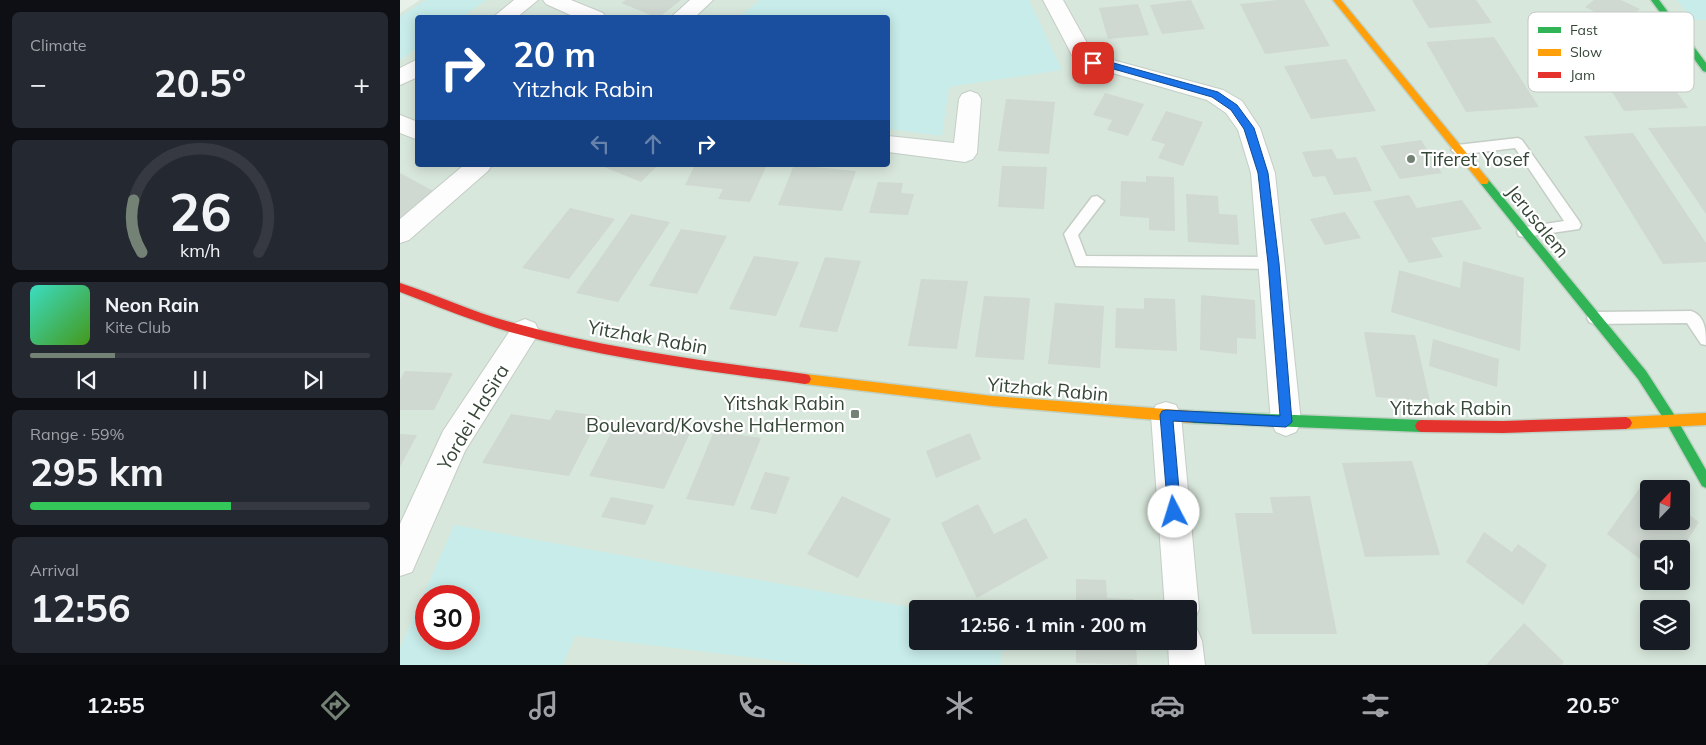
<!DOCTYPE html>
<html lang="en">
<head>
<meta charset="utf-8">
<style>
	:root { --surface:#171b24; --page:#242831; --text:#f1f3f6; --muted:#9ea1a6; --line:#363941; --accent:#748276 }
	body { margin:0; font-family:Mulish,sans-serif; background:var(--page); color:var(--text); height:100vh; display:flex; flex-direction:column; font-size:19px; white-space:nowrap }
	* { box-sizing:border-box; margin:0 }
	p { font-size:16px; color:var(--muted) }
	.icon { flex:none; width:28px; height:28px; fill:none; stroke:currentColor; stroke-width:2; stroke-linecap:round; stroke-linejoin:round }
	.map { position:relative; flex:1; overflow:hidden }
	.sheet { display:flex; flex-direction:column; gap:12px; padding:12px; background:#0d0f14; width:400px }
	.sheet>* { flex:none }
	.top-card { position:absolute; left:15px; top:15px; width:475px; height:152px; border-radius:5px; box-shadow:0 2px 12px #0003; background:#1a4fa0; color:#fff; overflow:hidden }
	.needle { width:32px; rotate:23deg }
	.controls { position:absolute; left:1240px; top:480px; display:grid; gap:10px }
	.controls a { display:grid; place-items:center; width:50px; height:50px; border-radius:5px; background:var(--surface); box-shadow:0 2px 12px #0003; font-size:25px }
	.speed { position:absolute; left:15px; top:585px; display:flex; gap:10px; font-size:25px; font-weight:700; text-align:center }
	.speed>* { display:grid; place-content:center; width:65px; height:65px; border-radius:50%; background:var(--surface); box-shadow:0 2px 12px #0003; line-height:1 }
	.speed .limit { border:8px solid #d22; background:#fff; color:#111 }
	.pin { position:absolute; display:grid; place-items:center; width:42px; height:42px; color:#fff; margin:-21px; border-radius:10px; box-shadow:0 2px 8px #0006 }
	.me { position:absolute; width:55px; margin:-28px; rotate:355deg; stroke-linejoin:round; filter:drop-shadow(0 0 4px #0008) }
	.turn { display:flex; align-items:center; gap:18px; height:105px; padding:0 15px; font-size:22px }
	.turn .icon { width:65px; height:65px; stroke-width:2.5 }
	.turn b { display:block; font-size:35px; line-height:42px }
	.lanes { display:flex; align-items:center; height:48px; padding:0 15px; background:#0003; justify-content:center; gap:25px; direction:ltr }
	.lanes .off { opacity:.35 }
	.big { font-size:38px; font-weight:700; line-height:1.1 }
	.sheet .card { flex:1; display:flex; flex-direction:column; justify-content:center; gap:8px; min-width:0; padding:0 18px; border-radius:8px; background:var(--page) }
	.sheet .dial { align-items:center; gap:0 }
	.dial svg { height:130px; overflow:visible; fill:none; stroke:var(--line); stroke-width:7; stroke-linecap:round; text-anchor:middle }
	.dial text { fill:var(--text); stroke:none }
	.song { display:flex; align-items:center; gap:15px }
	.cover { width:60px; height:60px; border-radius:8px; background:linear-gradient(135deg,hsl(170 70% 55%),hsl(100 70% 35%)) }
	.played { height:5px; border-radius:2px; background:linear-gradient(90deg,var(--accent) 25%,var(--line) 25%) }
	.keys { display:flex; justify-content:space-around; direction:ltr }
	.heat { display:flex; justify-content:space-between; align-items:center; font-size:28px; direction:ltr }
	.charge { height:8px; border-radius:4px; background:linear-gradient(90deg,#34c759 59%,var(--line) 0) }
	.trip { position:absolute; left:509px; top:600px; width:288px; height:50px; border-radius:5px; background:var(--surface); box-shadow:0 2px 12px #0003; font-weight:700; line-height:50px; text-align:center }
	.dock { display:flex; height:80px; justify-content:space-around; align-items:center; background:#090b0e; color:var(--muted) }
	.dock .icon { width:35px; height:35px }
	.dock .current { color:var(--accent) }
	.dock b { font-size:22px; color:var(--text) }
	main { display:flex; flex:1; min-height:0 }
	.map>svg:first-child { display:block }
	.residential { fill:#d8e7db; fill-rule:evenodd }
	.green { fill:#c7ece9; fill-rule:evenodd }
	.building { fill:#cfd8d1 }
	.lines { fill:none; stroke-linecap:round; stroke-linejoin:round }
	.lane-casing { stroke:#c4cdc6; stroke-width:3 }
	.street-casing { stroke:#c4cdc6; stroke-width:2 }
	.fast-casing { stroke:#c0d1c5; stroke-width:3 }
	.slow-casing { stroke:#c0d1c5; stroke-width:3 }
	.jam-casing { stroke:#c0d1c5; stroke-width:3 }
	.lane { fill:#fcfdfc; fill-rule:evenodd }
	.street { fill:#fcfdfc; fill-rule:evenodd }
	.fast { fill:#30b455; fill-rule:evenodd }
	.slow { fill:#ff9f0a; fill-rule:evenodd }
	.jam { fill:#e5322d; fill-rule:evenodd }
	.route { fill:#1a73e8; stroke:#114b97 }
	.poi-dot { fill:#748276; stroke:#fff; stroke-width:2 }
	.labels { text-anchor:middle; stroke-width:4.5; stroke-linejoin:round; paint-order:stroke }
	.poi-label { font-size:19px; fill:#354637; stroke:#fff; text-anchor:start }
	.street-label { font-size:19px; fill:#354637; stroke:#fff }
	.key { fill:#fff; stroke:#c2c8c3; stroke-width:1 }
	.key-label { font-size:14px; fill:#354637 }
</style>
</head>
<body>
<main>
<section class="sheet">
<div class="card"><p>Climate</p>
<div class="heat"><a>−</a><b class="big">20.5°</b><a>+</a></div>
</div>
<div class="card dial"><svg viewBox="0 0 100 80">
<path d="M14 69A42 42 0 1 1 86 69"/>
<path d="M14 69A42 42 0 0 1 9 37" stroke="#748276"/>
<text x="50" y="56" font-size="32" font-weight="700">26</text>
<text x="50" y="72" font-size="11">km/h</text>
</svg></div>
<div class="card">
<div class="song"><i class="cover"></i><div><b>Neon Rain</b><p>Kite Club</p></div></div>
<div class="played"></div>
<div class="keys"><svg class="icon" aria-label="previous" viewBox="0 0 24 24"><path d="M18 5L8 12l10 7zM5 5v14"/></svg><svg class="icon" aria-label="pause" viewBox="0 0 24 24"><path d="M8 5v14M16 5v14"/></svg><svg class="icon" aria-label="next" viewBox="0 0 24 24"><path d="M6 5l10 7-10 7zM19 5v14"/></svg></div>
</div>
<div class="card"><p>Range · 59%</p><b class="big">295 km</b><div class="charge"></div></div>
<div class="card"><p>Arrival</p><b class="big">12:56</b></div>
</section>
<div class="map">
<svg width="1306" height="665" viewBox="0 0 1306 665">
	<rect width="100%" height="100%" fill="#e8f0ea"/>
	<path class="residential" d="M20 0H1306V665H0V13ZM18 18H488V165H18ZM1249 489H1281V521H1249ZM1249 549H1281V581H1249ZM26 596H69V639H26ZM518 609H788V641H518ZM1249 609H1281V641H1249Z"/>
	<path class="green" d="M26 0H87L62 17 18 18 17 48 0 60V17Z
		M360 0H629L662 70 549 87 542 136 488 129V18L339 17Z
		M1277 0H1306V20H1292Z
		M54 525 520 609H518V641H605L600 665H413L175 636 163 665H0V648ZM69 596V639H26V596Z"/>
	<path class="building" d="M226 0H281L258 18 221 3Z
		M791 0 805 29 762 34 750 5Z
		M878 0H904L930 46 865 54 840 4Z
		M1012 0H1076L1092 23 1029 28Z
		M1194 0H1221L1240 9 1220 25 1185 7Z
		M738 4 749 35 708 39 699 8Z
		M1094 37 1139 107 1066 112 1026 42Z
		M946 59 976 111 911 119 884 66Z
		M1272 85 1288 108 1224 111 1209 87Z
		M705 93 744 104 728 136 707 130 712 120 693 115Z
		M606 99 655 102 649 154 598 151Z
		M766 111 803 122 783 166 758 158 765 144 751 140Z
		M1306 126V214L1248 128Z
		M1233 133 1306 243V262L1263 264 1184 136Z
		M1021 140 1042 173 1000 179 980 146Z
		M932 149 937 159 956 157 972 191 934 195 925 176 913 177 902 152Z
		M199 165H258L241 182Z
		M295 165H348L366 167 350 202 318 199 323 189 285 185Z
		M394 165 456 171 442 211 378 205Z
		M602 166 647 167 644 209 598 207Z
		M0 173 35 192 0 219Z
		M746 176 774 177 775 231 749 230V218L720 216 721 181 746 182Z
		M478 182 503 183 501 193 514 194 508 215 469 213Z
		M786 194 818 196 819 214 837 215 839 245 788 242Z
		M1009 195 1017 208 1062 200 1082 229 1031 238 1043 257 1009 263 973 201Z
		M170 208 215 219 169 279 122 268Z
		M945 212 961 238 925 245 910 219Z
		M231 214 270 222 218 302 176 293Z
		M281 229 327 236 297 294 249 286Z
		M354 256 399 262 376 316 329 309Z
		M425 257 461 261 437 332 399 327Z
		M1063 261 1124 278 1120 351 991 312 999 270 1060 288Z
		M521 279 568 281 557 349 508 346Z
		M801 295 855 300 856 339 837 338V354L800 350Z
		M584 296 630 298 624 360 575 357Z
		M744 298 775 299 777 351 715 348 716 308 744 309Z
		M655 303 704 306 700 368 648 364Z
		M964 332 1015 335 1030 401 976 397Z
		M1033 339 1099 359 1097 387 1029 366Z
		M5 371 53 373 34 410H0V380Z
		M156 410 200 416 169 476 82 463 111 414 150 420Z
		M217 421 290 433 264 489 189 476Z
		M314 431 361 438 334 506 286 499Z
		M570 433 581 459 536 478 526 451Z
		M0 434 17 435 0 467Z
		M1012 461 1040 555 965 557 942 463Z
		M365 472 390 477 376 514 350 509Z
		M1244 482 1253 489H1249V521H1281V509L1299 522 1282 549H1249V566L1207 534Z
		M442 496 491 519 458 578 407 554Z
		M910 496 937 634H852L835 513H873L870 497Z
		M211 497 254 505 245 525 201 517Z
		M578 504 594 534 626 518 648 558 577 598 541 523Z
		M1084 532 1112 552 1118 544 1147 565 1123 605 1066 562Z
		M676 579 706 580 707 598 734 599V609H676Z
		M1124 623 1164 662 1161 665H1086Z
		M676 641H736L737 665 676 663Z"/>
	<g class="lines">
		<defs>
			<path id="lane" d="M1118 138 1122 140 1179 221 1181 225 1179 229 1124 237 1119 236 1117 232 1119 228 1164 221 1115 148 1057 155 1051 150 1057 145Z
				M697 196 704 201 678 235 686 256 873 257 878 259 880 263 878 267 873 269 676 266 664 234 692 197Z
				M1291 311C1306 316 1306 332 1306 345L1301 344 1287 323 1194 324 1189 322 1187 318 1189 314 1194 312Z"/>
			<path id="street" d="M114 0H138L116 18H92Z
				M143 0H171L203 13 206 18H177L146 4Z
				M290 0H313L294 18H270Z
				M643 0H663L692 52 698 56 823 90 842 101 860 128 875 173 901 422 896 432 886 436 876 432 871 422 851 173 838 130 826 113 807 100 709 72 685 68 673 57Z
				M18 59V77L0 85V68Z
				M570 91 578 94 581 99 577 153 573 159 565 162 488 152V136L554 143 559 99 562 94Z
				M0 115 18 122V140L0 133Z
				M64 165H92L88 171 9 240 0 243V219Z
				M125 319 135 323 139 331 135 339 65 451 12 572 0 576V524L43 431 115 323Z
				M766 402 776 405 781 415 799 609 794 621 788 624V609H765L751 415 756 405Z
				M788 625 797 629 802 641 805 665H769L768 641H788Z"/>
			<path id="fast" d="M1251 0H1259L1306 63V72L1303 71Z
				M1084 177 1087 178 1246 371 1275 416 1306 470V488L1302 486 1267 424 1238 379 1081 184 1079 181Z
				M792 411 1021 420 1025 422 1027 426 1025 430 1021 432 792 423 788 421 786 417 788 413Z"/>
			<path id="slow" d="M933 0H941L1087 178 1089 181 1087 184H1081Z
				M405 374 592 396 792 411 796 413 798 417 796 421 792 423 592 406 405 384 401 383 399 379 401 375Z
				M1306 413V425L1226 429 1222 427 1220 423 1222 419 1226 417Z"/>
			<path id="jam" d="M0 283C37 295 73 312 110 322 206 349 306 361 405 374L409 375 411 379 409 383 405 384C306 371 206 359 110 332 73 321 36 306 0 292Z
				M1226 417 1230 419 1232 423 1230 427 1226 429 1103 433 1021 432 1017 430 1015 426 1017 422 1021 420 1103 421Z"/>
		</defs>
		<use href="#lane" class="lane-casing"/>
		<use href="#street" class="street-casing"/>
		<use href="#fast" class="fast-casing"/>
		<use href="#slow" class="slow-casing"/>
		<use href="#jam" class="jam-casing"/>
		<use href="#lane" class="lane"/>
		<use href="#street" class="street"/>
		<use href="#fast" class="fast"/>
		<use href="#slow" class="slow"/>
		<use href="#jam" class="jam"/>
	</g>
	<path class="route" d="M693 60 710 62 818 92 837 105 854 128 868 173 879 263 892 422 886 427 773 421 781 512 779 517 774 518 770 517 768 512 760 415 762 411 766 410 880 416 868 263 858 173 844 129 831 110 812 97 710 68 690 65V61Z"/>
	<g class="poi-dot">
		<circle cx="1011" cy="159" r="5"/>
		<rect x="450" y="409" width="10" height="10" rx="2.5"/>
	</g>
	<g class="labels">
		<g class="poi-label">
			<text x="1021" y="166">Tiferet Yosef</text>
			<text x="445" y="410" text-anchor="end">Yitshak Rabin<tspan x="445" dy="22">Boulevard/Kovshe HaHermon</tspan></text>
		</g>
		<g class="street-label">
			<text transform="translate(1138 221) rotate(51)" y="7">Jerusalem</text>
			<text transform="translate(248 337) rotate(10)" y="7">Yitzhak Rabin</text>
			<text transform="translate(648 389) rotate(5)" y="7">Yitzhak Rabin</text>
			<text x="1051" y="415">Yitzhak Rabin</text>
			<text transform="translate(73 417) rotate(-59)" y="7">Yordei HaSira</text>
		</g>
	</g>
	<rect x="1128" y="12" width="166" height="80" rx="8" class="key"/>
	<rect x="1138" y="27" width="23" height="6" fill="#30b455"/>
	<rect x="1138" y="49" width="23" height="7" fill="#ff9f0a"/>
	<rect x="1138" y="72" width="23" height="6" fill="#e5322d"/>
	<g class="key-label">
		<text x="1170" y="35">Fast</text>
		<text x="1170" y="57">Slow</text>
		<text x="1170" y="80">Jam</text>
	</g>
</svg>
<div class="controls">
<a><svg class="needle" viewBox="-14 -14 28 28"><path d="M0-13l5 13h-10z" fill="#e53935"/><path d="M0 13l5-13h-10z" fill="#9ea1a6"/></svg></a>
<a><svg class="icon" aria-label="sound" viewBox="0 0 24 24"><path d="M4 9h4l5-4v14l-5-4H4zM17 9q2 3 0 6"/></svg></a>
<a><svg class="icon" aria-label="layers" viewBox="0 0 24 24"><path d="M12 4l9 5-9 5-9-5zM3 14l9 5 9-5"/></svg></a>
</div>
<div class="speed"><div class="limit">30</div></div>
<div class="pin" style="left:693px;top:63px;background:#d93025"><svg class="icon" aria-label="arrive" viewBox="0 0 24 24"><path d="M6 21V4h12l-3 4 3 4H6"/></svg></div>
<svg class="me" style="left:774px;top:512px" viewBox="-20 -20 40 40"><circle r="19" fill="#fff"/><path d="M0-13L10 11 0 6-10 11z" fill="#1a73e8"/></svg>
<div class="trip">12:56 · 1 min · 200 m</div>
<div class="top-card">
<div class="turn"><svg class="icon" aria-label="right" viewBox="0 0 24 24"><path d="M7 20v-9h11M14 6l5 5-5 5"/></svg><div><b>20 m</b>Yitzhak Rabin</div></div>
<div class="lanes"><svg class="icon off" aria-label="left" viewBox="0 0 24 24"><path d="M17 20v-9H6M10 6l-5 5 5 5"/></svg><svg class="icon off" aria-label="ahead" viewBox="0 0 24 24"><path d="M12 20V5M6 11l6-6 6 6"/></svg><svg class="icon" aria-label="right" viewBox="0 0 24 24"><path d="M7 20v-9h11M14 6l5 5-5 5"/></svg></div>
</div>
</div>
</main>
<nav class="dock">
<b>12:55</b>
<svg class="icon current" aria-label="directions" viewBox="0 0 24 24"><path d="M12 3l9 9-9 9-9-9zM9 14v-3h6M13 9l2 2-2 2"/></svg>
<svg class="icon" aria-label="music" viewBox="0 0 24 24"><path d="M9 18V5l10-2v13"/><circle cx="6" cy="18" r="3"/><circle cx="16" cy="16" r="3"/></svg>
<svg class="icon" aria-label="phone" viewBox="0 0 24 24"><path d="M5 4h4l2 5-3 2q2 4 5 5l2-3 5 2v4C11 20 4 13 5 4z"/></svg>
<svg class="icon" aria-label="climate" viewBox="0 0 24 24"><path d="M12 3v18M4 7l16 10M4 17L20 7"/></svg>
<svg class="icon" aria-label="car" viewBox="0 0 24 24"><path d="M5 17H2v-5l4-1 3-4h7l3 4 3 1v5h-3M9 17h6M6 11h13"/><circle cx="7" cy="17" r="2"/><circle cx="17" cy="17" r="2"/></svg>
<svg class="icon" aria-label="filters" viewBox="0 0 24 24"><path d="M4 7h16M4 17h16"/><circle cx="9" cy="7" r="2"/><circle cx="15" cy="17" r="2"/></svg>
<b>20.5°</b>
</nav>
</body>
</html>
